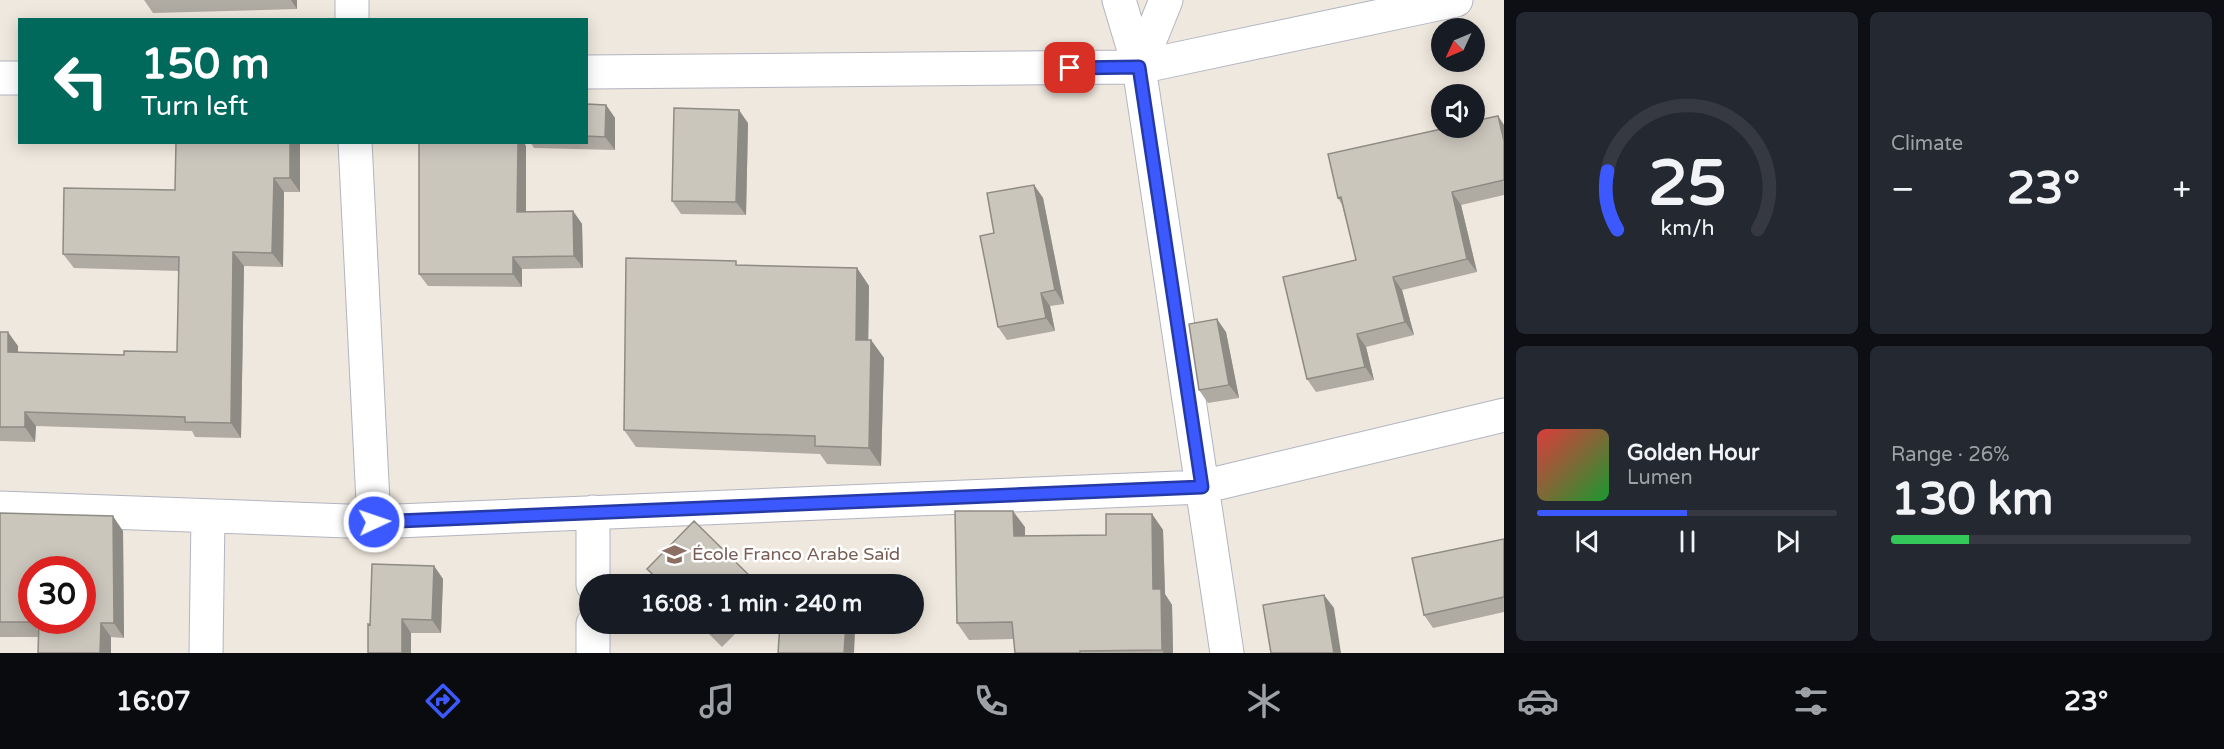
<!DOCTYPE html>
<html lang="en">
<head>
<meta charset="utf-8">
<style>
	:root { --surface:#171b24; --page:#242831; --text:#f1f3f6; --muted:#9ea1a6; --line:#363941; --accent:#3b59ff }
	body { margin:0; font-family:"Varela Round",sans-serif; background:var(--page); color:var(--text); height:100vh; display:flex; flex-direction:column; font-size:22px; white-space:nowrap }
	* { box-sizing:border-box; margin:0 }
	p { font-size:20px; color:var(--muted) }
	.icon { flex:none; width:33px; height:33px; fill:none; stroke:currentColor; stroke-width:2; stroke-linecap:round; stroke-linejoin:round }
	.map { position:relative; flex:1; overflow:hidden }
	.side { display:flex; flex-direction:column; gap:12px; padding:12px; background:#0d0f14; width:720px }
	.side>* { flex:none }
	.top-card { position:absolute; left:18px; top:18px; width:570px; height:126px; border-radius:0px; box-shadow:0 3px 15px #0003; background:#00695c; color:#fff; overflow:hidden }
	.needle { width:39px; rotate:226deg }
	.fabs { position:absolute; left:1431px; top:18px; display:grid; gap:12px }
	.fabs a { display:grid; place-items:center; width:54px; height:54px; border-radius:50%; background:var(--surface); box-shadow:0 3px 15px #0003; font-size:30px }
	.speed { position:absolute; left:18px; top:556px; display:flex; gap:12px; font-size:30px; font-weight:700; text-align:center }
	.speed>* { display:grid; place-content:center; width:78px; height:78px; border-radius:50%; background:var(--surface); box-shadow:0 3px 15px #0003; line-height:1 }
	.speed .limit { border:9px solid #d22; background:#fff; color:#111 }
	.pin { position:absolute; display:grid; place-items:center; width:51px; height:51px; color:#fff; margin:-26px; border-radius:12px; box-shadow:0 3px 9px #0006 }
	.me { position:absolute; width:66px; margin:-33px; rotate:87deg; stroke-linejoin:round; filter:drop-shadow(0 0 4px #0008) }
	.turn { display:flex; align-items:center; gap:21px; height:126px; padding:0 24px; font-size:27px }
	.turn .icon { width:78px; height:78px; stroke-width:2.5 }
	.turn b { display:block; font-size:42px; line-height:51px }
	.big { font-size:45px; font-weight:800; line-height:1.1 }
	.side .tile { flex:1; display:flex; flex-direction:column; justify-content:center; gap:9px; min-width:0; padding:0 21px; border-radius:9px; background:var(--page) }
	.side .dial { align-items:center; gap:0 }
	.dial svg { height:156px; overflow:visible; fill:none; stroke:var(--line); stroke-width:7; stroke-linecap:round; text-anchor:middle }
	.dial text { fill:var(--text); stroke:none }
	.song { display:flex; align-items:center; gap:18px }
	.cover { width:72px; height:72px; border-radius:9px; background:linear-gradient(135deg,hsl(0 70% 55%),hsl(130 70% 35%)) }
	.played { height:6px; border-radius:3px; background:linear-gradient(90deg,var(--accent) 50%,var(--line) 50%) }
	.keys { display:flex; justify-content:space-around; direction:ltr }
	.heat { display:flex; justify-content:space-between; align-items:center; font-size:33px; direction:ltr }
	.charge { height:9px; border-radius:4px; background:linear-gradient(90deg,#34c759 26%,var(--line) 0) }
	.side .tiles { flex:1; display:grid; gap:12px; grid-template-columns:repeat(2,1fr) }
	.trip { position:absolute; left:579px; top:574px; width:345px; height:60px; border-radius:30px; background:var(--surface); box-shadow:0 3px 15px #0003; font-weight:800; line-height:60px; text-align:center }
	.dock { display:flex; height:96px; justify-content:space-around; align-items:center; background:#090b0e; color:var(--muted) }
	.dock .icon { width:42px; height:42px }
	.dock .on { color:var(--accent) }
	.dock b { font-size:27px; color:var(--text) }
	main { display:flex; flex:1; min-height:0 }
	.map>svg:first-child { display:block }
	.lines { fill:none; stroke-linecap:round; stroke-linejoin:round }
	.minor-casing { stroke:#b2b4c1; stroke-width:35 }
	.minor { stroke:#fff; stroke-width:33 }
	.wall { fill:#afaaa2 }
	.shaded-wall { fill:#8e8b84 }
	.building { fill:#cbc6bc; stroke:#8e8b84; stroke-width:1.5; fill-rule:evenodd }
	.route-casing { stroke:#263aa6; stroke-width:15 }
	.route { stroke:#3b59ff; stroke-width:10 }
	.labels { text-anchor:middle; stroke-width:5; stroke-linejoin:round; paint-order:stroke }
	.education-label { font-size:18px; fill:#785e54; stroke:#fff; text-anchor:start }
</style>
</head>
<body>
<main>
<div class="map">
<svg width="1504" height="653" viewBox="0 0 1504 653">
	<rect width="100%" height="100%" fill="#efe8de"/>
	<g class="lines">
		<defs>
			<path id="minor" d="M352 0V20
				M1119 0 1139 67 1227 653
				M1139 67 1166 0
				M586 72 1139 67 1456 0
				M0 78H20
				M355 142 374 522
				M0 508 374 522 1202 487 1504 415
				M593 585V512
				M206 653 208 516
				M593 653V624"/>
		</defs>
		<use href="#minor" class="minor-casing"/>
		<use href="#minor" class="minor"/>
	</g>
	<path class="wall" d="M144 0H297V9L153 13Z
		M586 104 606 105 615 118V150L534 148 530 142H586Z
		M1498 116 1504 125V195L1461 205 1477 272 1402 290 1414 335 1366 347 1374 380 1316 392 1307 379 1356 260 1342 205 1338 198Z
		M748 123 746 215 681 214 672 201Z
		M300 142V192H284L283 267 244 266 241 438 195 437 192 431 36 426 35 442 0 441V332L18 346V352L124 355 177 352 179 271 74 268 63 254 175 190Z
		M526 146V212L573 211 582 224 583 268 522 269V287L428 286 419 274Z
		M1034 185 1043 198 1064 304 1050 306 1055 331 1007 340 998 327 994 233Z
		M738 265 857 268 869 286 868 340H871L884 358 881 466 827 464 820 454 636 447 624 430Z
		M1226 332 1239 398 1208 403 1199 390Z
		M0 513 123 531 124 638 111 637V653H38L39 637H0Z
		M1152 514 1163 530 1165 594 1172 605 1173 653H1015L1014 639 969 640 957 623 1025 527V536L1106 535Z
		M1504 539V612L1433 628 1424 615Z
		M434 566 443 579 441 633H411L370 625Z
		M647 569 759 585H660Z
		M699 624H745L722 647Z"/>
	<path class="shaded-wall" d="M291 0H297V9Z
		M606 105 615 118V150L605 137Z
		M739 110 748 123 746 215 736 202Z
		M1498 116 1504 125V141Z
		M290 142H300V192L290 178Z
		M518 142H524L526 146V225L517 212Z
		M274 178 284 192 283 267 272 253Z
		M1034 185 1043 198 1064 304 1055 290Z
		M1452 192 1461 205 1477 272 1467 259Z
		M573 211 582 224 583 268 574 256Z
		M233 252 244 266 241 438 231 423Z
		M513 257 522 269V287L513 274Z
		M857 268 869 286 868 358 856 340Z
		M1393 277 1402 290 1414 335 1405 322Z
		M1041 293 1050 306 1055 331 1046 318Z
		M1217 319 1226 332 1239 398 1229 385Z
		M8 332 18 346V367L8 352Z
		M1357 334 1366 347 1374 380 1365 367Z
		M871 340 884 358 881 466 869 448Z
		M25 412 36 426 35 442 25 427Z
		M1013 511 1025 527V552L1014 536Z
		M1152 514 1163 530 1165 594 1172 605 1173 653H1164L1162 650 1153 589Z
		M113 516 123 531 124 638 114 623Z
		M434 566 443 579 441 633 432 620Z
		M1324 595 1334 608 1341 653H1334Z
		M402 619 411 633V653H402Z
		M101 623 111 637V653H100Z
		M846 624H850L855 632 854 653H844Z"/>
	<path class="building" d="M586 104 606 105 605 137 586 136Z
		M674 108 739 110 736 202 672 201Z
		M1498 116 1504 141V180L1452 192 1467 259 1393 277 1405 322 1357 334 1365 367 1307 379 1283 277 1356 260 1341 197 1338 198 1328 154 1446 128H1474V121Z
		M176 142H290V178H274L272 253 233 252 231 423 185 422V417L25 412V427H0V332H8V352L124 355V351L177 352 179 257 63 254 64 188 175 190Z
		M419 142H518L517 212 573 211 574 256 513 257V274H419Z
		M1034 185 1055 290 1041 293 1046 318 998 327 980 236 994 233 987 193Z
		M626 258 736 261V265L857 268 856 340H871L869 448 815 446V436L624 430Z
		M1217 319 1229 385 1199 390 1189 324Z
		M955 511H1013L1014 536 1106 535V514H1152L1153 589H1161L1162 650 1080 651V653H1015L1012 622 957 623Z
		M0 513 113 516 114 623H101L100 653H38L39 622H0ZM32 570H82V621H32Z
		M694 521 759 585H664L647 569Z
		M1504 539V597L1424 615 1412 558Z
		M372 564 434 566 432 620 402 619V653H368V624L370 625Z
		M1324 595 1334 653H1271L1263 605Z
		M704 624H723L713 634Z
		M780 624H846L844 653H778Z"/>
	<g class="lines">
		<defs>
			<path id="route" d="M374 522 1202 487 1139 67 1070 68"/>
		</defs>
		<use href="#route" class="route-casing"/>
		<use href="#route" class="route"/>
	</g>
	<defs>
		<symbol id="school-bare" viewBox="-9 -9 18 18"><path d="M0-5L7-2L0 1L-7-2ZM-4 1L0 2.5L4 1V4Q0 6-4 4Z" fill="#8d6e63" stroke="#fff" stroke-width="2.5" paint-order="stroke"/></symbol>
	</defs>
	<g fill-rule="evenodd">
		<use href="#school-bare" x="658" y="538" width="33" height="33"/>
	</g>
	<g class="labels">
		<g class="education-label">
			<text x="692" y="560">École Franco Arabe Saïd</text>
		</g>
	</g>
</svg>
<div class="fabs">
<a><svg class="needle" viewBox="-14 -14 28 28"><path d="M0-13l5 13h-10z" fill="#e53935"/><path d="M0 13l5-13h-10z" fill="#9ea1a6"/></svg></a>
<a><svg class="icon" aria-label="sound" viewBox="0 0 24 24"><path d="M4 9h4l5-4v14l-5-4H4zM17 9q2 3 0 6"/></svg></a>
</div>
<div class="speed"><div class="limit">30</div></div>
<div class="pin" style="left:1070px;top:68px;background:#d93025"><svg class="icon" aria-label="arrive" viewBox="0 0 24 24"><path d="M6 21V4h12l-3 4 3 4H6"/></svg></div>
<svg class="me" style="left:374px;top:522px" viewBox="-20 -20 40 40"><circle r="17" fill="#3b59ff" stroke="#fff" stroke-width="3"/><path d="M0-11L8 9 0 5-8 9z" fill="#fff"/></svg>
<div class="trip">16:08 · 1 min · 240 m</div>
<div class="top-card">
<div class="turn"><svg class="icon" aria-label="left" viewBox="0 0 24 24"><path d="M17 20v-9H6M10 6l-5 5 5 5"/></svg><div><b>150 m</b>Turn left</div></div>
</div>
</div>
<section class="side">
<div class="tiles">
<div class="tile dial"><svg viewBox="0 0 100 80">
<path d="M14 69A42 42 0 1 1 86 69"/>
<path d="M14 69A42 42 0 0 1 9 39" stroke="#3b59ff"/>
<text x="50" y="56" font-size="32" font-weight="700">25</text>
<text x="50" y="72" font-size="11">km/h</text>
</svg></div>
<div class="tile"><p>Climate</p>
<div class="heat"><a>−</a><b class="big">23°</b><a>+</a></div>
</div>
<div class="tile">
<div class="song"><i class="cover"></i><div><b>Golden Hour</b><p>Lumen</p></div></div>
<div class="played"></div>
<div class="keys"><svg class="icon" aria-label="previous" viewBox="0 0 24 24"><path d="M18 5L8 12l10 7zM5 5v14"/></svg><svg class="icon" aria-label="pause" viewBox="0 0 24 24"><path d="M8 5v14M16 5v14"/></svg><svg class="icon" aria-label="next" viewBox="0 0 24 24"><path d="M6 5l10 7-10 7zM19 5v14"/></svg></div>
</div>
<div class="tile"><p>Range · 26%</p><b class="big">130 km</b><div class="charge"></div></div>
</div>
</section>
</main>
<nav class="dock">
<b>16:07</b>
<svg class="icon on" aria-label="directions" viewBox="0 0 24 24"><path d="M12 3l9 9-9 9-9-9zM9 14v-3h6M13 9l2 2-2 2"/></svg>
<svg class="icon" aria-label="music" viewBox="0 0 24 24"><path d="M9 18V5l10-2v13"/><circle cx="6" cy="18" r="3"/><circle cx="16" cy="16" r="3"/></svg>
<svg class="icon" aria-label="phone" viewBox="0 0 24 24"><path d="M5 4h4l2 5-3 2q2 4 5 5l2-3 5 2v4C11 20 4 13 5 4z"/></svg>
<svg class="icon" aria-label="climate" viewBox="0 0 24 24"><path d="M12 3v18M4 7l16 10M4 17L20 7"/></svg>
<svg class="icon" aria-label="car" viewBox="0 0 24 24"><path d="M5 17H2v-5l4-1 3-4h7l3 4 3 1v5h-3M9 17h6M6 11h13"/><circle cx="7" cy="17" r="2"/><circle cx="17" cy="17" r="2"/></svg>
<svg class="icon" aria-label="filters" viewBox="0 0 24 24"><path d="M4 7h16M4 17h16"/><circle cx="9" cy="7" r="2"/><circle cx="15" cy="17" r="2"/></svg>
<b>23°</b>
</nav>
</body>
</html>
